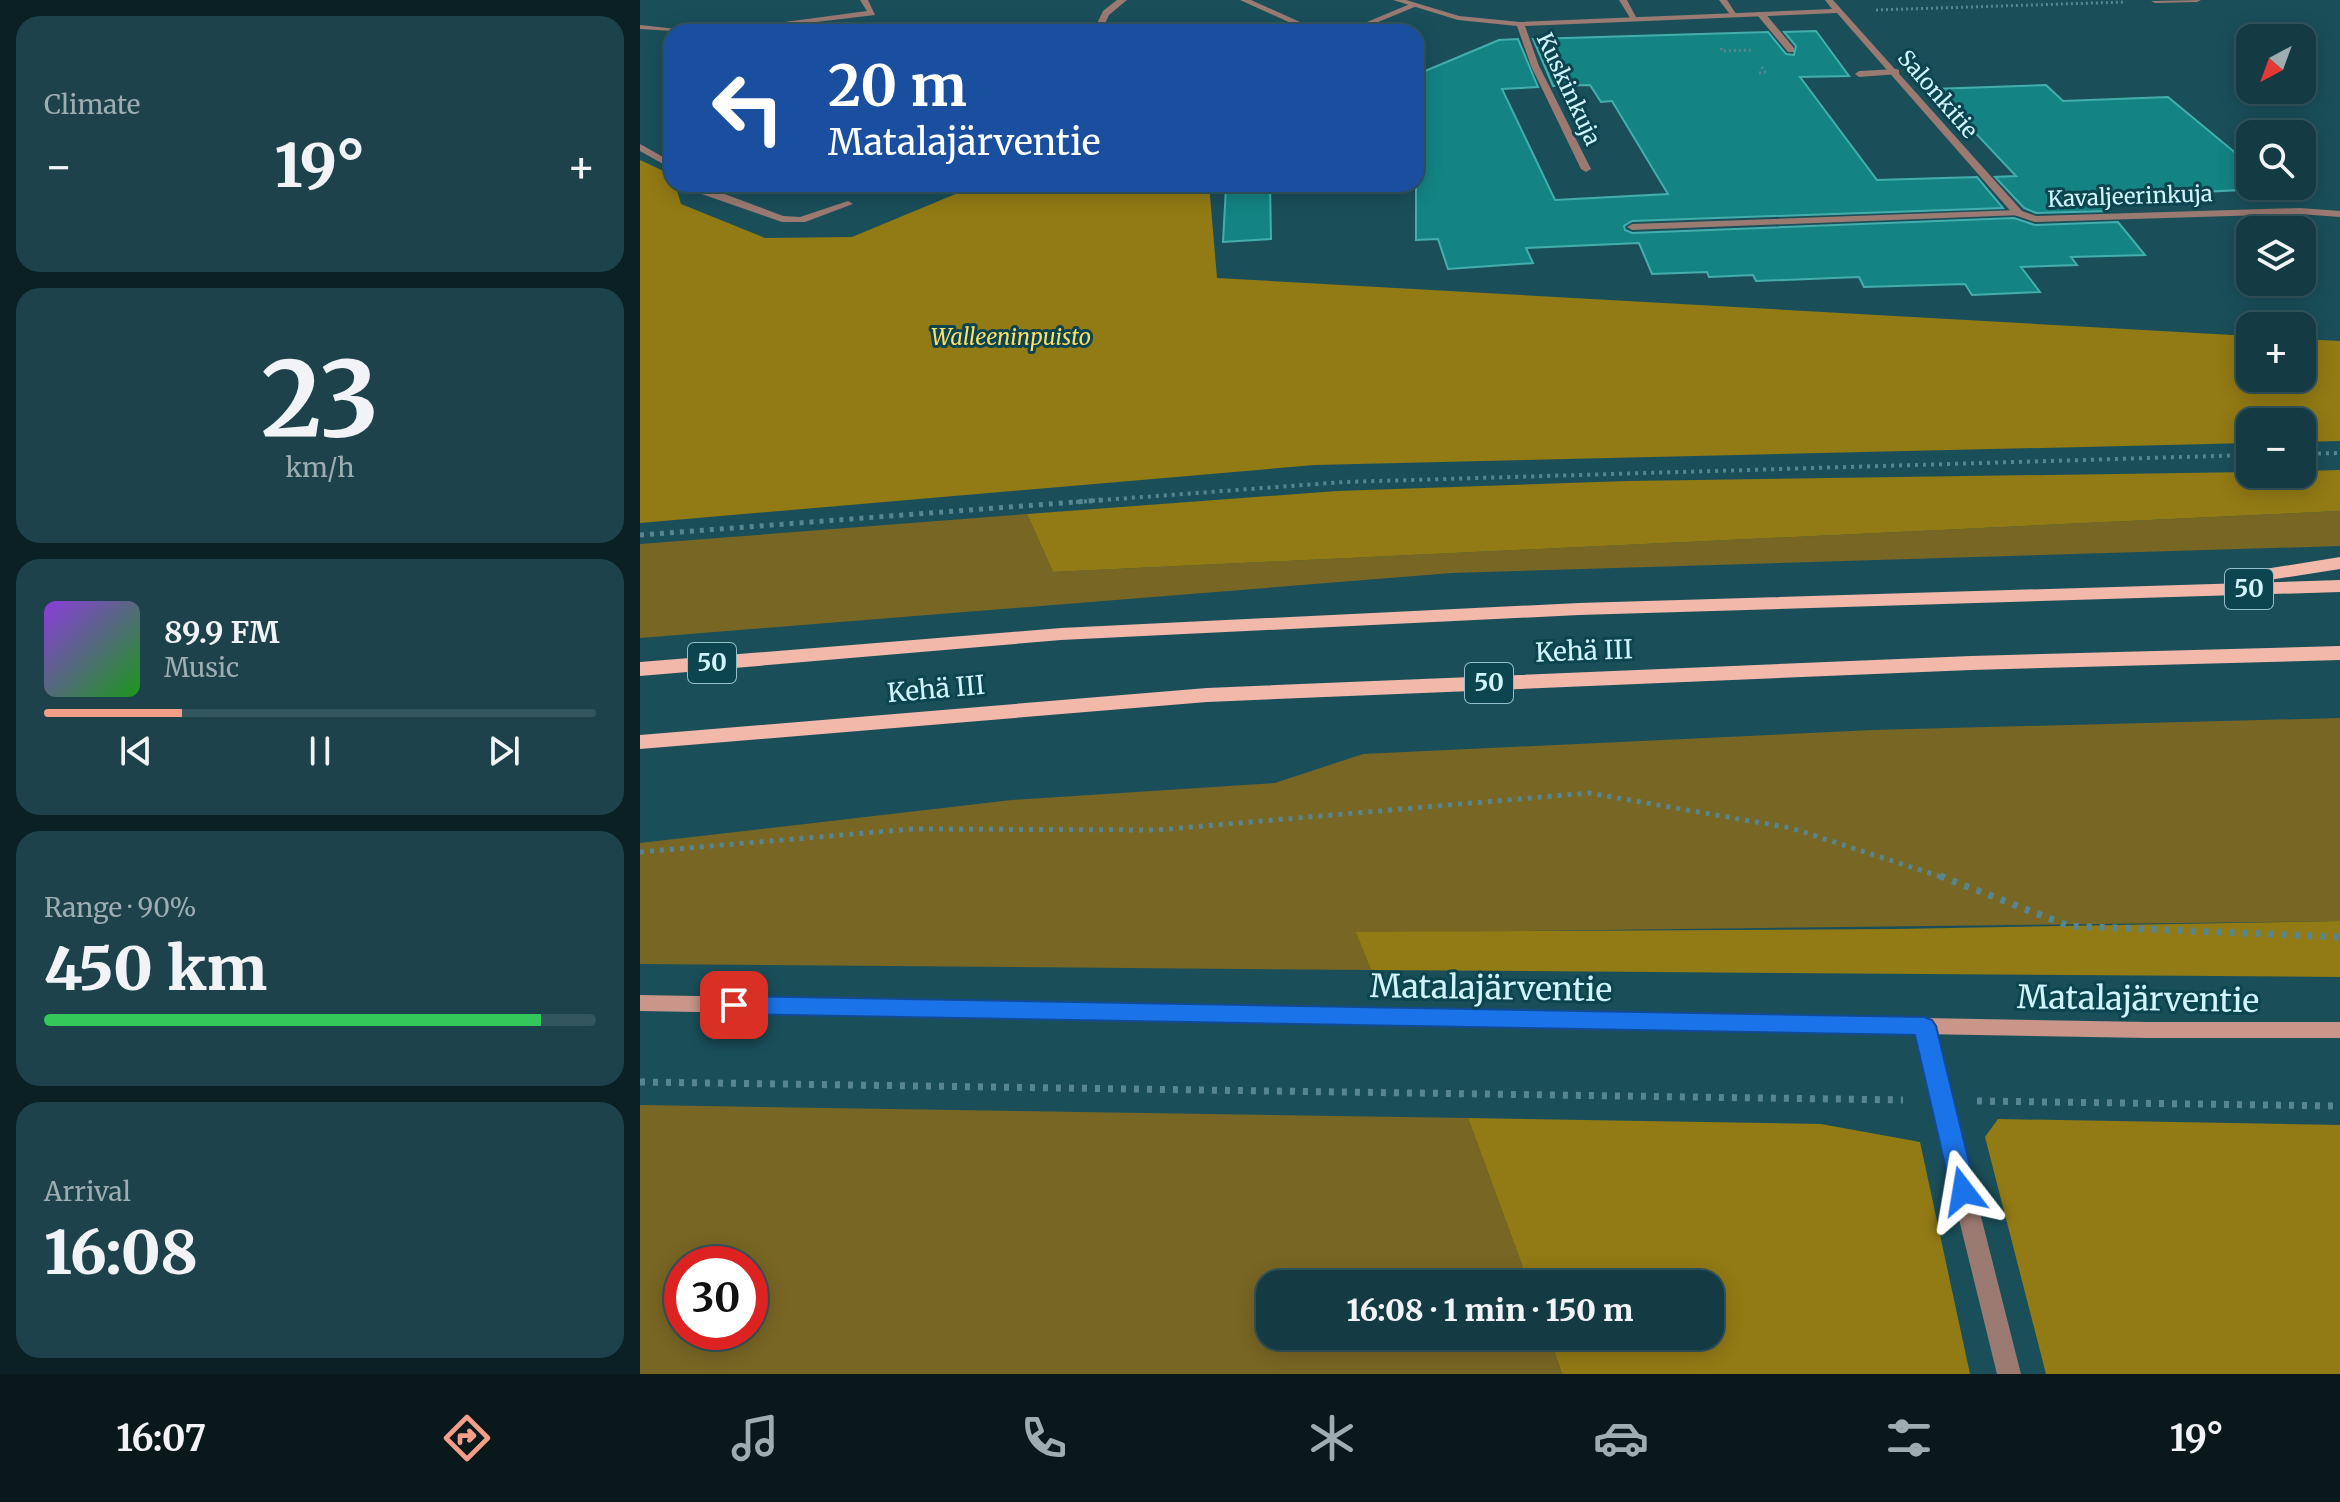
<!DOCTYPE html>
<html lang="en">
<head>
<meta charset="utf-8">
<style>
	:root { --surface:#143b44; --page:#1d424b; --text:#f1f3f6; --muted:#9dadb2; --line:#33555d; --accent:#f49e89 }
	body { margin:0; font-family:Merriweather,serif; background:var(--page); color:var(--text); height:100vh; display:flex; flex-direction:column; font-size:30px; white-space:nowrap }
	* { box-sizing:border-box; margin:0 }
	p { font-size:26px; color:var(--muted) }
	.icon { flex:none; width:44px; height:44px; fill:none; stroke:currentColor; stroke-width:2; stroke-linecap:round; stroke-linejoin:round }
	.map { position:relative; flex:1; overflow:hidden }
	.drawer { display:flex; flex-direction:column; gap:16px; padding:16px; background:#0b2025; width:640px }
	.drawer>* { flex:none }
	.guide { position:absolute; left:24px; top:24px; width:760px; height:168px; border-radius:24px; box-shadow:0 4px 20px #0003,0 0 0 2px var(--line); background:#1a4fa0; color:#fff; overflow:hidden }
	.needle { width:52px; rotate:221deg }
	.controls { position:absolute; left:1596px; top:24px; display:grid; gap:16px }
	.controls a { display:grid; place-items:center; width:80px; height:80px; border-radius:16px; background:var(--surface); box-shadow:0 4px 20px #0003,0 0 0 2px var(--line); font-size:40px }
	.speed { position:absolute; left:24px; top:1246px; display:flex; gap:16px; font-size:40px; font-weight:700; text-align:center }
	.speed>* { display:grid; place-content:center; width:104px; height:104px; border-radius:50%; background:var(--surface); box-shadow:0 4px 20px #0003,0 0 0 2px var(--line); line-height:1 }
	.speed .limit { border:12px solid #d22; background:#fff; color:#111 }
	.pin { position:absolute; display:grid; place-items:center; width:68px; height:68px; color:#fff; margin:-34px; border-radius:16px; box-shadow:0 4px 12px #0006 }
	.me { position:absolute; width:88px; margin:-44px; rotate:346deg; stroke-linejoin:round; filter:drop-shadow(0 0 6px #0008) }
	.turn { display:flex; align-items:center; gap:28px; height:168px; padding:0 32px; font-size:36px }
	.turn .icon { width:104px; height:104px; stroke-width:2.5 }
	.turn b { display:block; font-size:56px; line-height:68px }
	.big { font-size:60px; font-weight:800; line-height:1.1 }
	.drawer .card { flex:1; display:flex; flex-direction:column; justify-content:center; gap:12px; min-width:0; padding:0 28px; border-radius:24px; background:var(--page) }
	.drawer .dial { align-items:center; gap:0 }
	.dial b { font-size:104px; line-height:1 }
	.song { display:flex; align-items:center; gap:24px }
	.cover { width:96px; height:96px; border-radius:12px; background:linear-gradient(135deg,hsl(270 70% 55%),hsl(120 70% 35%)) }
	.played { height:8px; border-radius:4px; background:linear-gradient(90deg,var(--accent) 25%,var(--line) 25%) }
	.keys { display:flex; justify-content:space-around; direction:ltr }
	.heat { display:flex; justify-content:space-between; align-items:center; font-size:44px; direction:ltr }
	.charge { height:12px; border-radius:6px; background:linear-gradient(90deg,#34c759 90%,var(--line) 0) }
	.trip { position:absolute; left:616px; top:1270px; width:468px; height:80px; border-radius:24px; background:var(--surface); box-shadow:0 4px 20px #0003,0 0 0 2px var(--line); font-weight:800; line-height:80px; text-align:center }
	.tab-bar { display:flex; height:128px; justify-content:space-around; align-items:center; background:#08181b; color:var(--muted) }
	.tab-bar .icon { width:56px; height:56px }
	.tab-bar .on { color:var(--accent) }
	.tab-bar b { font-size:36px; color:var(--text) }
	main { display:flex; flex:1; min-height:0 }
	.map>svg:first-child { display:block }
	.green { fill:#786624; fill-rule:evenodd }
	.forest { fill:#927a14 }
	.building { fill:#138483; stroke:#44aead; stroke-width:2 }
	.lines { fill:none; stroke-linecap:round; stroke-linejoin:round }
	.path-far3 { stroke:#578690; stroke-width:3; stroke-dasharray:2 3; stroke-linecap:butt }
	.path-far2 { stroke:#578690; stroke-width:4; stroke-dasharray:3 5; stroke-linecap:butt }
	.path-far1 { stroke:#578690; stroke-width:5; stroke-dasharray:4 6; stroke-linecap:butt }
	.path { stroke:#578690; stroke-width:7; stroke-dasharray:5 8; stroke-linecap:butt }
	.service { fill:#9b7a72; fill-rule:evenodd }
	.minor { fill:#9b7a72; fill-rule:evenodd }
	.secondary { fill:#c99689; fill-rule:evenodd }
	.trunk { fill:#f2b8aa; fill-rule:evenodd }
	.route { fill:#1a73e8; stroke:#114b97; stroke-width:2 }
	.labels { text-anchor:middle; stroke-width:6; stroke-linejoin:round; paint-order:stroke }
	.far-street-label { font-size:22px; fill:#d0f4fc; stroke:#0c444f }
	.far-park-label { font-size:22px; font-style:italic; fill:#fede64; stroke:#0c444f }
	.shield { fill:#0c444f; stroke:#95bfc8; stroke-width:2 }
	.shield-label { font-size:24px; font-weight:bold; fill:#d0f4fc }
	.street-label { font-size:26px; fill:#d0f4fc; stroke:#0c444f }
	.near-street-label { font-size:32px; fill:#d0f4fc; stroke:#0c444f }
</style>
</head>
<body>
<main>
<section class="drawer">
<div class="card"><p>Climate</p>
<div class="heat"><a>−</a><b class="big">19°</b><a>+</a></div>
</div>
<div class="card dial"><b>23</b><p>km/h</p></div>
<div class="card">
<div class="song"><i class="cover"></i><div><b>89.9 FM</b><p>Music</p></div></div>
<div class="played"></div>
<div class="keys"><svg class="icon" aria-label="previous" viewBox="0 0 24 24"><path d="M18 5L8 12l10 7zM5 5v14"/></svg><svg class="icon" aria-label="pause" viewBox="0 0 24 24"><path d="M8 5v14M16 5v14"/></svg><svg class="icon" aria-label="next" viewBox="0 0 24 24"><path d="M6 5l10 7-10 7zM19 5v14"/></svg></div>
</div>
<div class="card"><p>Range · 90%</p><b class="big">450 km</b><div class="charge"></div></div>
<div class="card"><p>Arrival</p><b class="big">16:08</b></div>
</section>
<div class="map">
<svg width="1700" height="1374" viewBox="0 0 1700 1374">
	<rect width="100%" height="100%" fill="#1a4f5a"/>
	<path class="green" d="M1700 511V546L812 573 0 638V544L387 514 413 572Z
		M1700 718V921L717 933 731 970 0 964V843L372 800 635 783 723 754 1233 730Z
		M0 1105 828 1118 889 1284H630V1336H909L922 1374H0ZM42 1264H110V1332H42Z"/>
	<path class="forest" d="M0 160 32 175V184H35L41 204 125 238 212 237 330 188 326 184H569L577 278 1610 336V378H1662V339L1700 341V441L1662 442V422H1610V443L675 465 0 523Z
		M1700 470V511L413 572 387 514 697 491 987 481 1610 472 1662 474V471Z
		M1700 921V977L731 970 716 932 1255 929Z
		M828 1118 1181 1124 1280 1142 1330 1374H922L909 1336H1070V1284H889Z
		M1358 1119 1700 1125V1374H1406L1345 1137Z"/>
	<path class="building" d="M1176 31 1209 76 1160 77 1237 180 1337 177 1363 208 992 221 984 226 985 230 992 233 1374 218 1395 225 1478 222 1505 255 1431 257 1437 265 1381 267 1400 292 1332 295 1325 284 1224 287 1219 277 1116 281 1113 275 1069 277 1067 272 1012 274 999 243 886 248 893 263 808 269 798 239 776 240V79L784 76 778 74 859 40 878 39 898 87 862 89 915 200 1028 194 972 101 961 102 950 85 913 86 893 39 1128 32 1146 54 1154 55 1156 46 1144 32Z
		M1406 85 1423 101 1528 97 1610 165V185L1597 186 1601 190 1457 197 1469 211 1396 213 1384 208 1355 177 1376 176 1294 89Z
		M630 185 631 239 583 242 586 187Z"/>
	<g class="lines">
		<path class="path-far3" d="M1236 10 1486 2
			M1081 48 1082 51 1113 50
			M1119 73 1125 72 1121 66"/>
		<path class="path-far2" d="M1662 454 1700 453
			M436 502 704 482 1610 455"/>
		<path class="path-far1" d="M0 535 462 500
			M0 852 273 829 517 830 949 793 1151 828 1305 878"/>
		<path class="path" d="M1300 876 1429 926 1700 937
			M0 1082 1263 1100
			M1337 1101 1700 1106"/>
		<path class="service" d="M220 0H228L235 15 94 32H69L227 11Z
			M477 0H487L469 15 461 32H453L463 11Z
			M600 0H611L660 22 653 24Z
			M979 0H987L998 21H992Z
			M1079 0H1087L1098 17H1092Z
			M770 4 777 6 714 32H703Z
			M1118 12H1124L1154 48V52H1148L1118 16Z
			M0 25 46 30 50 32 0 29Z
			M1256 69 1259 70V74L1219 77 1215 74 1219 71Z
			M0 144 32 162V169L0 151Z
			M47 184H58L143 216 160 217 208 201 213 204 165 222H142L53 191Z
			M1378 210 1382 211V215L992 230 987 227 992 224Z
			M1284 1018 1291 1020 1294 1026 1319 1130 1315 1136 1308 1139 1301 1136 1297 1130 1274 1026 1277 1020Z"/>
		<path class="minor" d="M753 0H766L819 16 880 22 1192 9 1185 0H1193L1382 211 1396 216 1660 208 1700 211V217L1660 214 1395 222 1374 215 1197 13 885 26 899 66 951 169 946 172 941 169 891 66 877 26 818 20Z
			M1561 0 1557 2 1515 3 1511 1Z
			M1308 1121 1315 1124 1319 1130 1381 1374H1357L1297 1130 1301 1124Z"/>
		<path class="secondary" d="M0 995 1508 1022H1700V1038H1508L0 1011Z"/>
		<path class="trunk" d="M1700 557V569L1610 583 1700 580V592L939 615 421 640 0 676V662L421 628 939 603 1606 583 1597 577 1600 573Z
			M1700 646V660L1331 670 567 702 0 749V735L567 688 1331 656Z"/>
	</g>
	<path class="route" d="M94 996 1284 1017 1292 1020 1296 1026 1336 1191 1332 1199 1323 1202 1315 1199 1311 1191 1275 1035 94 1014 86 1011 83 1005 86 999Z"/>
	<g class="labels">
		<g class="far-street-label">
			<text transform="translate(929 89) rotate(65)" y="8">Kuskinkuja</text>
			<text transform="translate(1298 94) rotate(49)" y="8">Salonkitie</text>
			<text transform="translate(1490 196) rotate(-2)" y="8">Kavaljeerinkuja</text>
		</g>
		<g class="far-park-label">
			<text x="371" y="345">Walleeninpuisto</text>
		</g>
		<g class="shield">
			<rect x="1585" y="569" width="48" height="40" rx="6"/>
			<rect x="48" y="643" width="48" height="40" rx="6"/>
			<rect x="825" y="663" width="48" height="40" rx="6"/>
		</g>
		<g class="shield-label">
			<text x="1609" y="597">50</text>
			<text x="72" y="671">50</text>
			<text x="849" y="691">50</text>
		</g>
		<g class="street-label">
			<text transform="translate(944 651) rotate(-2)" y="9">Kehä III</text>
			<text transform="translate(296 689) rotate(-5)" y="9">Kehä III</text>
		</g>
		<g class="near-street-label">
			<text transform="translate(851 988) rotate(1)" y="11">Matalajärventie</text>
			<text transform="translate(1498 999) rotate(1)" y="11">Matalajärventie</text>
		</g>
	</g>
</svg>
<div class="controls">
<a><svg class="needle" viewBox="-14 -14 28 28"><path d="M0-13l5 13h-10z" fill="#e53935"/><path d="M0 13l5-13h-10z" fill="#9dadb2"/></svg></a>
<a><svg class="icon" aria-label="search" viewBox="0 0 24 24"><circle cx="10" cy="10" r="6"/><path d="M15 15l6 6"/></svg></a>
<a><svg class="icon" aria-label="layers" viewBox="0 0 24 24"><path d="M12 4l9 5-9 5-9-5zM3 14l9 5 9-5"/></svg></a>
<a>+</a>
<a>−</a>
</div>
<div class="speed"><div class="limit">30</div></div>
<div class="pin" style="left:94px;top:1005px;background:#d93025"><svg class="icon" aria-label="arrive" viewBox="0 0 24 24"><path d="M6 21V4h12l-3 4 3 4H6"/></svg></div>
<svg class="me" style="left:1323px;top:1191px" viewBox="-20 -20 40 40"><path d="M0-17L14 15 0 8-14 15z" fill="#1a73e8" stroke="#fff" stroke-width="4"/></svg>
<div class="trip">16:08 · 1 min · 150 m</div>
<div class="guide">
<div class="turn"><svg class="icon" aria-label="left" viewBox="0 0 24 24"><path d="M17 20v-9H6M10 6l-5 5 5 5"/></svg><div><b>20 m</b>Matalajärventie</div></div>
</div>
</div>
</main>
<nav class="tab-bar">
<b>16:07</b>
<svg class="icon on" aria-label="directions" viewBox="0 0 24 24"><path d="M12 3l9 9-9 9-9-9zM9 14v-3h6M13 9l2 2-2 2"/></svg>
<svg class="icon" aria-label="music" viewBox="0 0 24 24"><path d="M9 18V5l10-2v13"/><circle cx="6" cy="18" r="3"/><circle cx="16" cy="16" r="3"/></svg>
<svg class="icon" aria-label="phone" viewBox="0 0 24 24"><path d="M5 4h4l2 5-3 2q2 4 5 5l2-3 5 2v4C11 20 4 13 5 4z"/></svg>
<svg class="icon" aria-label="climate" viewBox="0 0 24 24"><path d="M12 3v18M4 7l16 10M4 17L20 7"/></svg>
<svg class="icon" aria-label="car" viewBox="0 0 24 24"><path d="M5 17H2v-5l4-1 3-4h7l3 4 3 1v5h-3M9 17h6M6 11h13"/><circle cx="7" cy="17" r="2"/><circle cx="17" cy="17" r="2"/></svg>
<svg class="icon" aria-label="filters" viewBox="0 0 24 24"><path d="M4 7h16M4 17h16"/><circle cx="9" cy="7" r="2"/><circle cx="15" cy="17" r="2"/></svg>
<b>19°</b>
</nav>
</body>
</html>
